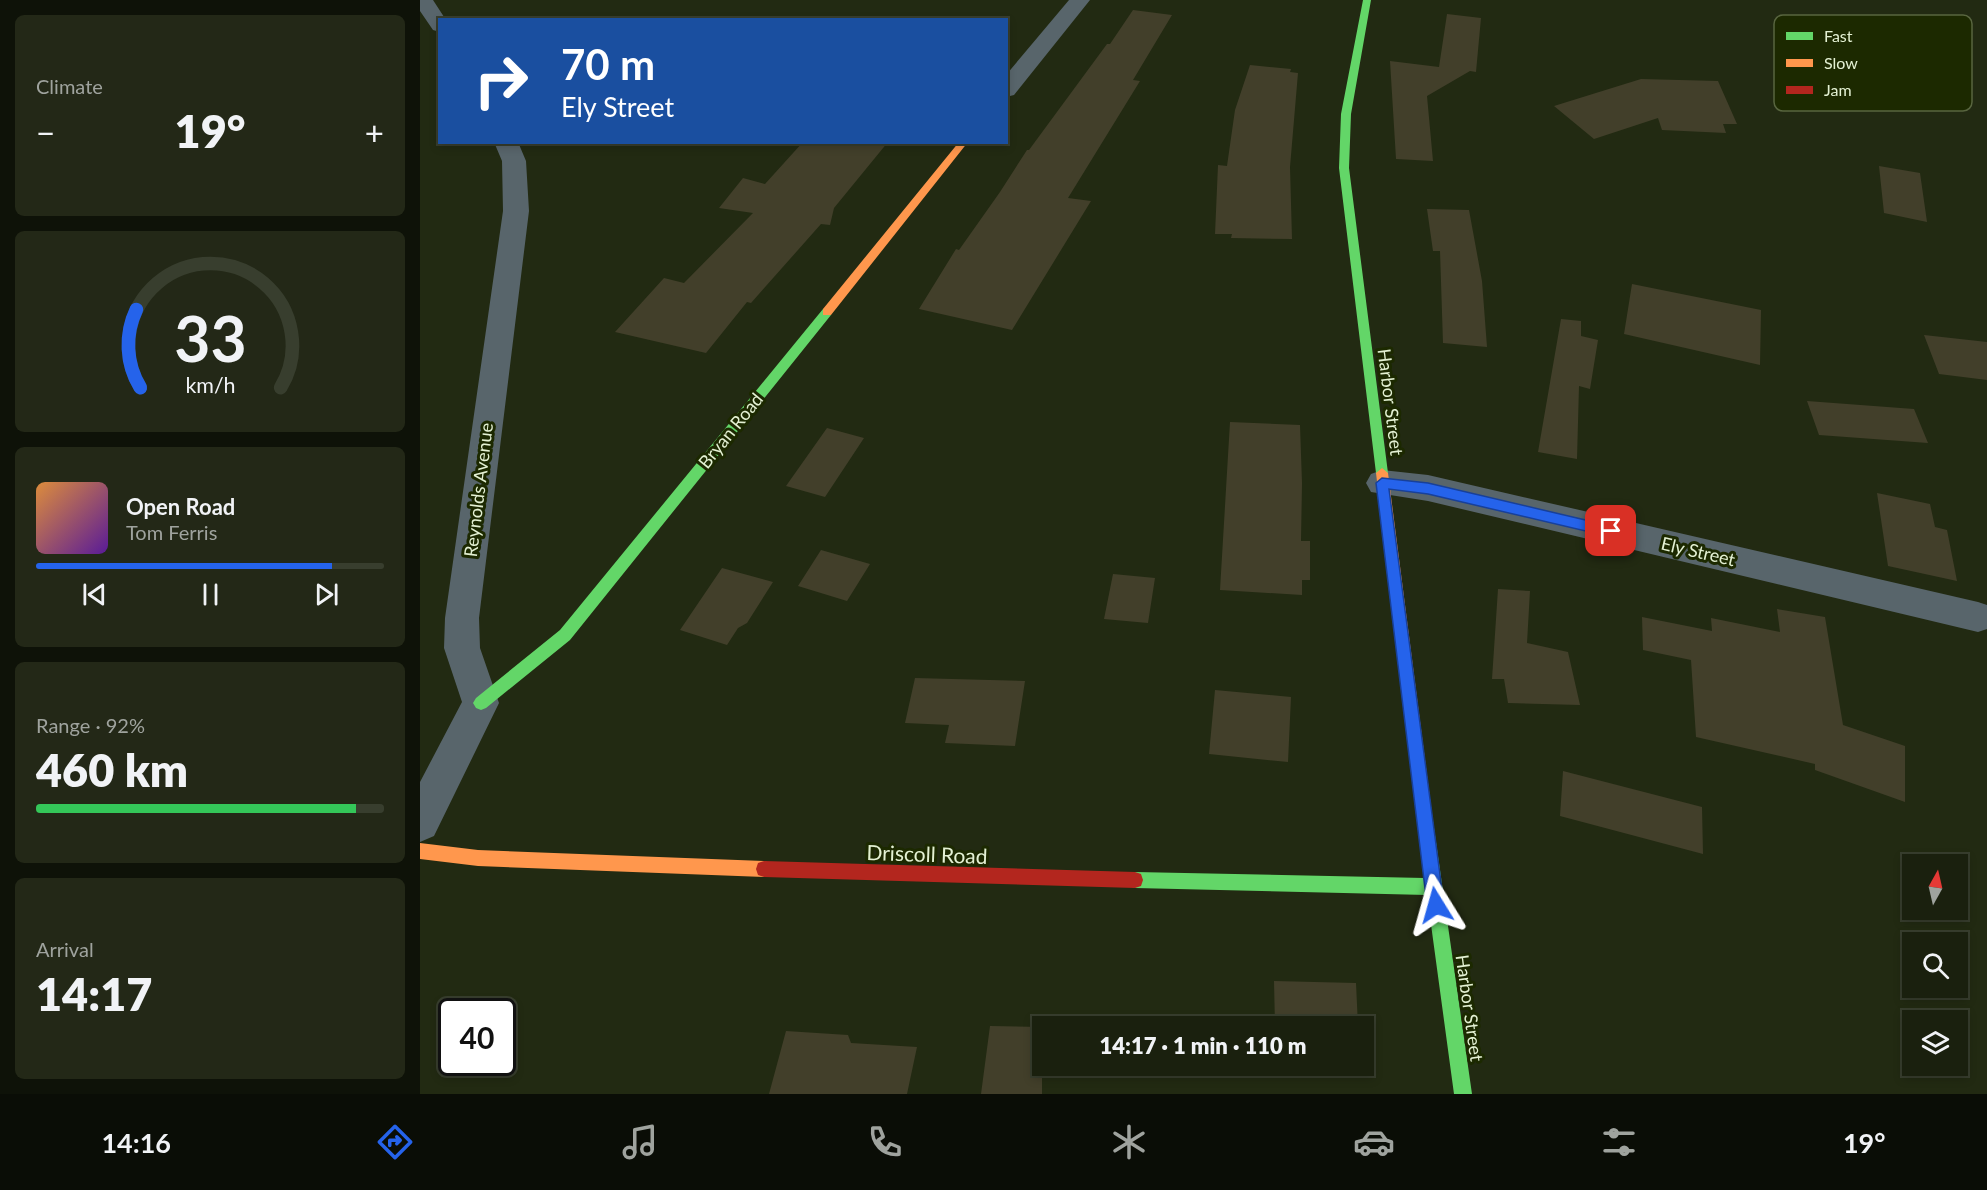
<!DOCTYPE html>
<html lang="en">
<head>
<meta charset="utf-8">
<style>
	:root { --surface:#1a200e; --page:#232817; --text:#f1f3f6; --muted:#9fa39e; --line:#383e2e; --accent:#2563eb }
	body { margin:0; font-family:Lato,sans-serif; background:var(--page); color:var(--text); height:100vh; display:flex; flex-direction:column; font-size:22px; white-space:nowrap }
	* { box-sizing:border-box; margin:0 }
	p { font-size:20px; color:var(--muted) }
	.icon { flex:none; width:33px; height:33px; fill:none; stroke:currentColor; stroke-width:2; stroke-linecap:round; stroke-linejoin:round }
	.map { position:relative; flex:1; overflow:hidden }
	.sheet { display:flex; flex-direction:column; gap:15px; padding:15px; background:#0e1208; width:420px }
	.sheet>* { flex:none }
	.top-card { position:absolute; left:18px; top:18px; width:570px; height:126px; border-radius:0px; box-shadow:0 3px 9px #0003,0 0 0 2px var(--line); background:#1a4fa0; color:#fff; overflow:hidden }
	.needle { width:39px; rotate:8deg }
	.fabs { position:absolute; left:1482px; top:854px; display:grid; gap:12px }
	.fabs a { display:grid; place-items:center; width:66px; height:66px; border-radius:0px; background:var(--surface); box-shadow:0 3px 9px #0003,0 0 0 2px var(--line); font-size:30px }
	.speed { position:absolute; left:18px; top:998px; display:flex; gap:12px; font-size:30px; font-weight:700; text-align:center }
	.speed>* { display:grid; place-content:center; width:78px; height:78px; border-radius:50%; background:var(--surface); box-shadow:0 3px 9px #0003,0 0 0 2px var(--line); line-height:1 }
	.speed .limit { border:3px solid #111; border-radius:9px; background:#fff; color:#111 }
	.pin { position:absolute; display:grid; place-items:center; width:51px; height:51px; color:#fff; margin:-26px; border-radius:12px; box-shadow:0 3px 9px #0006 }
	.me { position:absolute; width:66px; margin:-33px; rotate:352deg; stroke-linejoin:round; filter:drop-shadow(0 0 4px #0008) }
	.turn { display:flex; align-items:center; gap:21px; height:126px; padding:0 24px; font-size:27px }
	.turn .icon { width:78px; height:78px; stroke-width:2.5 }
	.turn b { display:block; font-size:42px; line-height:51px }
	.big { font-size:45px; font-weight:800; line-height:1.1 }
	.sheet .card { flex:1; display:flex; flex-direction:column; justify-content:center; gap:9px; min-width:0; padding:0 21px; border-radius:9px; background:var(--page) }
	.sheet .dial { align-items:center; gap:0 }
	.dial svg { height:156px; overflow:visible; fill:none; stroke:var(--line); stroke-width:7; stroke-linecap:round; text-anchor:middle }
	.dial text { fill:var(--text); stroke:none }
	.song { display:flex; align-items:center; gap:18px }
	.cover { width:72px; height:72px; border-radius:9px; background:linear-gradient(135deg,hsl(30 70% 55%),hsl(270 70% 35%)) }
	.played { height:6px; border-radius:3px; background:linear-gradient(90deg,var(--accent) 85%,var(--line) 85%) }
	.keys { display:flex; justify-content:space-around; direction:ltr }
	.heat { display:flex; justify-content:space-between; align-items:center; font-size:33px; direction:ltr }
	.charge { height:9px; border-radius:4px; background:linear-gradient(90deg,#34c759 92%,var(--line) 0) }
	.trip { position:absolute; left:612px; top:1016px; width:342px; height:60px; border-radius:0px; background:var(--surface); box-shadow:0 3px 9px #0003,0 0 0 2px var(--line); font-weight:800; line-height:60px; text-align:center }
	.tab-bar { display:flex; height:96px; justify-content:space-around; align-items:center; background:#0a0d06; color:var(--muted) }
	.tab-bar .icon { width:42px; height:42px }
	.tab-bar .current { color:var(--accent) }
	.tab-bar b { font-size:27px; color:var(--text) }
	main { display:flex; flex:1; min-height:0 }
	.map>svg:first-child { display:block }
	.building { fill:#423f2a }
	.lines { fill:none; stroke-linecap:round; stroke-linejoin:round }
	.street { fill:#58656b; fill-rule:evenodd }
	.fast { fill:#63d668; fill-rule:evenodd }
	.slow { fill:#ff974d; fill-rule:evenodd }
	.jam { fill:#b3261e; fill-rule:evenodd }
	.route { fill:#2563eb; stroke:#184099; stroke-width:1.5 }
	.labels { text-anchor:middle; stroke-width:6; stroke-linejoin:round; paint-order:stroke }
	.street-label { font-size:18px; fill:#e4f1d3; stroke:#1c2900 }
	.near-street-label { font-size:21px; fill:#e4f1d3; stroke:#1c2900 }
	.key { fill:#1c2900; stroke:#58653f; stroke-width:1.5 }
	.key-label { font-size:16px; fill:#e4f1d3 }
</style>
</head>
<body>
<main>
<section class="sheet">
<div class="card"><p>Climate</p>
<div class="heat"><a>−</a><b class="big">19°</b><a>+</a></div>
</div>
<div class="card dial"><svg viewBox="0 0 100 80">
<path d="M14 69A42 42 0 1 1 86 69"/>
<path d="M14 69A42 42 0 0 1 12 29" stroke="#2563eb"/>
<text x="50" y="56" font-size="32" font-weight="700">33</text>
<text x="50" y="72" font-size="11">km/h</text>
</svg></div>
<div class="card">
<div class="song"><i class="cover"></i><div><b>Open Road</b><p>Tom Ferris</p></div></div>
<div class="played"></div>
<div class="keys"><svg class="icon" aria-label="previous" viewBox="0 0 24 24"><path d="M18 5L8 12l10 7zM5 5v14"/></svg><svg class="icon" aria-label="pause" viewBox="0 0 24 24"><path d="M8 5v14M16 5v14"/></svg><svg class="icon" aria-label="next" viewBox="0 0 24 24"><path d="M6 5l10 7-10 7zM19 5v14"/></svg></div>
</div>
<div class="card"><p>Range · 92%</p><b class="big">460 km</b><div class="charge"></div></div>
<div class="card"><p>Arrival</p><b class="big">14:17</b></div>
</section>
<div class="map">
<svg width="1567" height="1094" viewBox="0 0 1567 1094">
	<rect width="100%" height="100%" fill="#222a12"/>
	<path class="building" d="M713 10 752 15 713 80 720 81 648 198 671 201 592 330 499 309 536 249 539 250 580 192 607 150H609L687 44H690Z
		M1027 14 1061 18 1056 72 1050 71 1007 96 1013 161 976 159 970 61 1019 67Z
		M830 65 871 69 870 72 878 73 870 167 872 239 811 238 812 234H795L798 165 807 166 815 110Z
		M1221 79 1298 81 1317 124H1303L1306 133 1242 130 1238 118 1174 139 1134 106Z
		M383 142H468L414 208 410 225 401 224 331 303 327 302 286 353 195 332 244 278 264 283 333 213 299 208 323 178 345 184Z
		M1459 166 1500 173 1507 222 1464 213Z
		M1007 209 1049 210 1062 281 1067 347 1023 343 1020 251H1013Z
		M1212 284 1341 310 1340 365 1204 334Z
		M1141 319 1161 321V336L1178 340 1170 389 1159 386 1157 459 1118 452Z
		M1504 335 1567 342V380L1519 374Z
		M1387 401 1494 409 1508 443 1399 435Z
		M810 422 880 425 882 483 881 541H890V580H882V595L800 590Z
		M407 428 444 438 405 497 366 486Z
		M1457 493 1510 504 1515 527 1527 530 1537 581 1468 566Z
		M401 550 450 564 427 601 378 586Z
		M302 568 353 582 327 623 318 628 307 645 260 630Z
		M693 574 735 578 728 623 684 619Z
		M1078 589 1110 591 1107 643 1148 652 1160 705 1088 703 1084 679H1072Z
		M1357 609 1405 617 1423 725 1485 746V802L1395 770V764L1276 737 1271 660 1223 650 1222 617 1292 631 1291 618 1360 632Z
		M495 678 605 681 595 746 525 743 529 725 485 723Z
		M795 690 871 697 868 762 789 754Z
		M1143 771 1282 807 1283 854 1140 816Z
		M854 981 936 983 938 1026H855Z
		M570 1026 622 1027V1094H561Z
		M366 1031 428 1035 431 1043 497 1047 487 1094H349Z"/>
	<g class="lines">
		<path class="street" d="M0 0H13L26 20H20V32L13 30 0 11Z
			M649 0H670L594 95 586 97V75Z
			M74 142H98L106 161 109 211 59 618 60 648 79 703 14 836 0 842V782L42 702 24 648 25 618 83 211 82 161Z
			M962 470 1008 475 1558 602 1567 605V629L1558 632 1008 501 951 492 946 483 951 474Z"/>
		<path class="fast" d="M943 0H951L931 114 929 168 968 473 962 478 956 473 919 168 921 114Z
			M407 308 411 309V315L150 640 66 708 61 710 56 708 53 703 56 698 140 630 403 309Z
			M1004 806 1010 808 1012 814 1052 1094H1034L1007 895 715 888 709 886 707 880 709 874 715 872 1005 878 996 814 998 808Z"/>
		<path class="slow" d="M539 142H548L411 315H403V309Z
			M962 468 968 473 1012 814 1010 820 1004 822 998 820 996 814 956 473Z
			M0 843 58 850 344 861 350 863 352 869 350 875 344 877 58 866 0 859Z"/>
		<path class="jam" d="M344 861 715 872 721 874 723 880 721 886 715 888 344 877 338 875 336 869 338 863Z"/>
	</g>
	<path class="route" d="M962 478 1008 483 1191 526 1198 531 1191 537 1008 494 969 489 1024 905 1022 911 1016 913 1010 911 1007 905 956 483Z"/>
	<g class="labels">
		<g class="street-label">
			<text transform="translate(970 402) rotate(83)" y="6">Harbor Street</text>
			<text transform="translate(311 431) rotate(-51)" y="6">Bryan Road</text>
			<text transform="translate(59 490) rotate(-83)" y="6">Reynolds Avenue</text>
			<text transform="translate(1278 552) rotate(13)" y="6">Ely Street</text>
			<text transform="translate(1049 1008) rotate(82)" y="6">Harbor Street</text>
		</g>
		<g class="near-street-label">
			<text transform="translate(507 855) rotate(2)" y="7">Driscoll Road</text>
		</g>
	</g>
	<rect x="1354" y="15" width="198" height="96" rx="9" class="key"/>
	<rect x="1366" y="32" width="27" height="8" fill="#63d668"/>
	<rect x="1366" y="59" width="27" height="8" fill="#ff974d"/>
	<rect x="1366" y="86" width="27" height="8" fill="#b3261e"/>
	<g class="key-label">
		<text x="1404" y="42">Fast</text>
		<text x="1404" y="69">Slow</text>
		<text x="1404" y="96">Jam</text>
	</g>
</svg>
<div class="fabs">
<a><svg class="needle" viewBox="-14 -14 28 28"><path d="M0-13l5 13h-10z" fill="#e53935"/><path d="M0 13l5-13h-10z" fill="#9fa39e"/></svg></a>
<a><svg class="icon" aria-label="search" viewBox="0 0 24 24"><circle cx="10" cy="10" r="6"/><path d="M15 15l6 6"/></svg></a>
<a><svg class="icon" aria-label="layers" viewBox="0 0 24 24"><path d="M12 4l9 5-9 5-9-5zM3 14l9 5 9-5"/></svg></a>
</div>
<div class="speed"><div class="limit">40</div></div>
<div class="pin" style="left:1191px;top:531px;background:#d93025"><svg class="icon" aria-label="arrive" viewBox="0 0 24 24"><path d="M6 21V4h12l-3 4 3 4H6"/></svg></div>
<svg class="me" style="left:1016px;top:905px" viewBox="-20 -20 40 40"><path d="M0-17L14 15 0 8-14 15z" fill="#2563eb" stroke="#fff" stroke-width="4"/></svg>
<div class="trip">14:17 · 1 min · 110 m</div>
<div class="top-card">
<div class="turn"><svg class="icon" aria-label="right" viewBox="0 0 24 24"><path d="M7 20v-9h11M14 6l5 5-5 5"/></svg><div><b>70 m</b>Ely Street</div></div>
</div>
</div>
</main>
<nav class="tab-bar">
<b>14:16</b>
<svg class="icon current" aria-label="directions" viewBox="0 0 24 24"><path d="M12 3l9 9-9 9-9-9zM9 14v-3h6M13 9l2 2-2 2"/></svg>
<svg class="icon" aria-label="music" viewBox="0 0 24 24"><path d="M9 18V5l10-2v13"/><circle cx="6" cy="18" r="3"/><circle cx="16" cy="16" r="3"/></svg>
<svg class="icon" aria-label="phone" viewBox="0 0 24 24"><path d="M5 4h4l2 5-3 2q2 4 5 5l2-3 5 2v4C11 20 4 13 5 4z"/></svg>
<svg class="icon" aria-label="climate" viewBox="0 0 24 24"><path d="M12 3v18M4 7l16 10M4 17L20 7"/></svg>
<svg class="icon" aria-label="car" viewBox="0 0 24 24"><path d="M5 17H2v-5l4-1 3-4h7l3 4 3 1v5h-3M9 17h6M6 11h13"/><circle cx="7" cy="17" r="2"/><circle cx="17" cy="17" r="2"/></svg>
<svg class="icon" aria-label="filters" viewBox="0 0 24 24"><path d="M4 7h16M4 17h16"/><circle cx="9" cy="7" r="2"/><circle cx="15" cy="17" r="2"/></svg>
<b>19°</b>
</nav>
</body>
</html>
